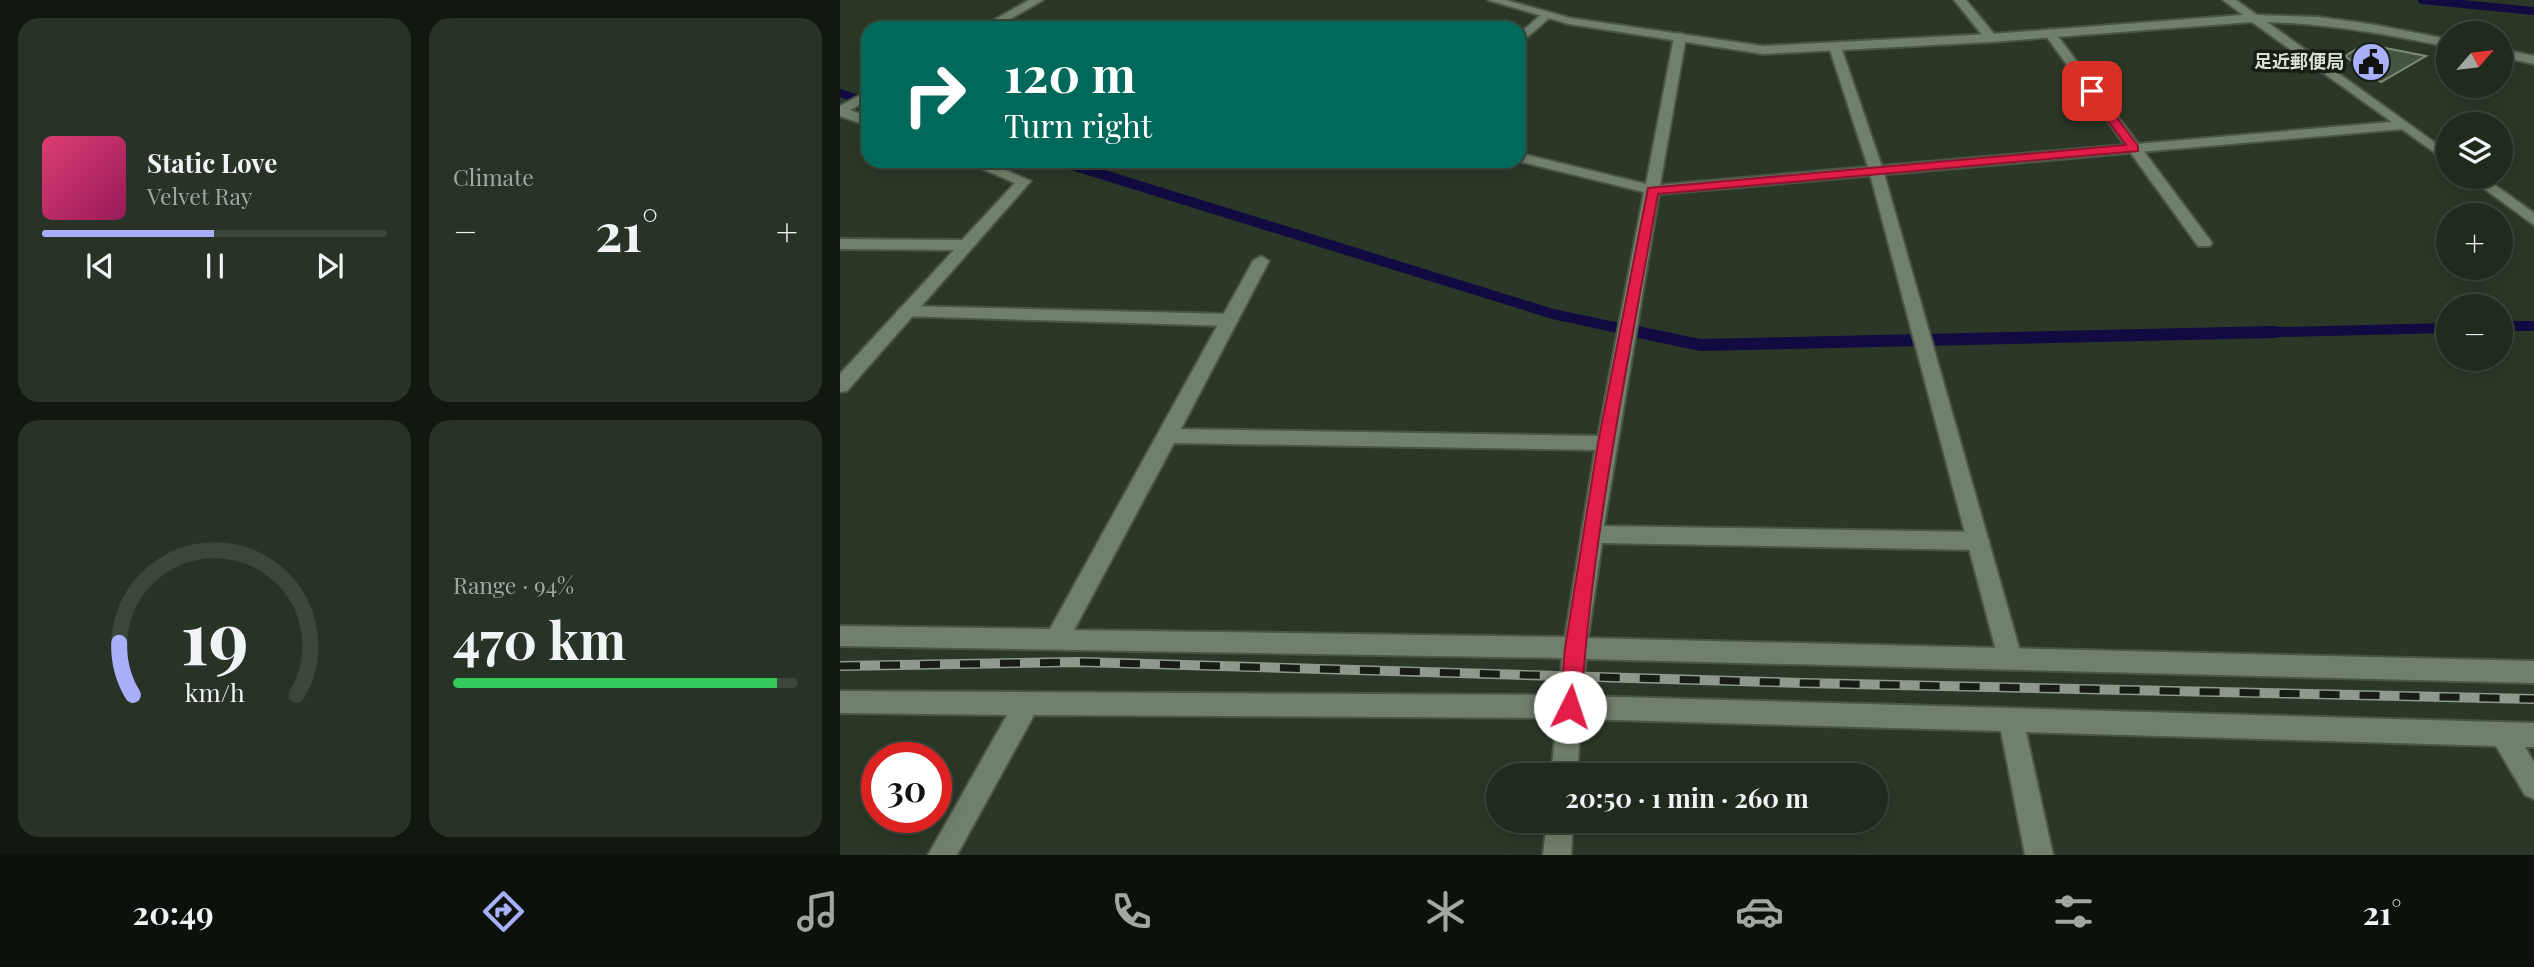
<!DOCTYPE html>
<html lang="en">
<head>
<meta charset="utf-8">
<style>
	:root { --surface:#202a1d; --page:#283226; --text:#f1f3f6; --muted:#a2a7a4; --line:#3d463b; --accent:#a8b0fc }
	body { margin:0; font-family:"Playfair Display","Noto Sans JP",serif; background:var(--page); color:var(--text); height:100vh; display:flex; flex-direction:column; font-size:26px; white-space:nowrap }
	* { box-sizing:border-box; margin:0 }
	p { font-size:23px; color:var(--muted) }
	.icon { flex:none; width:38px; height:38px; fill:none; stroke:currentColor; stroke-width:2; stroke-linecap:round; stroke-linejoin:round }
	.map { position:relative; flex:1; overflow:hidden }
	.panel { display:flex; flex-direction:column; gap:18px; padding:18px; background:#121710; width:840px }
	.panel>* { flex:none }
	.hud { position:absolute; left:21px; top:21px; width:665px; height:147px; border-radius:21px; box-shadow:0 4px 18px #0003,0 0 0 2px var(--line); background:#00695c; color:#fff; overflow:hidden }
	.needle { width:46px; rotate:62deg }
	.tools { position:absolute; left:1596px; top:21px; display:grid; gap:14px }
	.tools a { display:grid; place-items:center; width:77px; height:77px; border-radius:50%; background:var(--surface); box-shadow:0 4px 18px #0003,0 0 0 2px var(--line); font-size:35px }
	.speed { position:absolute; left:21px; top:742px; display:flex; gap:14px; font-size:35px; font-weight:700; text-align:center }
	.speed>* { display:grid; place-content:center; width:91px; height:91px; border-radius:50%; background:var(--surface); box-shadow:0 4px 18px #0003,0 0 0 2px var(--line); line-height:1 }
	.speed .limit { border:10px solid #d22; background:#fff; color:#111 }
	.pin { position:absolute; display:grid; place-items:center; width:60px; height:60px; color:#fff; margin:-30px; border-radius:14px; box-shadow:0 4px 10px #0006 }
	.me { position:absolute; width:77px; margin:-38px; rotate:4deg; stroke-linejoin:round; filter:drop-shadow(0 0 5px #0008) }
	.turn { display:flex; align-items:center; gap:24px; height:147px; padding:0 28px; font-size:32px }
	.turn .icon { width:91px; height:91px; stroke-width:2.5 }
	.turn b { display:block; font-size:49px; line-height:60px }
	.big { font-size:52px; font-weight:700; line-height:1.1 }
	.panel .card { flex:1; display:flex; flex-direction:column; justify-content:center; gap:10px; min-width:0; padding:0 24px; border-radius:21px; background:var(--page) }
	.panel .dial { align-items:center; gap:0 }
	.dial svg { height:182px; overflow:visible; fill:none; stroke:var(--line); stroke-width:7; stroke-linecap:round; text-anchor:middle }
	.dial text { fill:var(--text); stroke:none }
	.song { display:flex; align-items:center; gap:21px }
	.cover { width:84px; height:84px; border-radius:10px; background:linear-gradient(135deg,hsl(340 70% 55%),hsl(330 70% 35%)) }
	.played { height:7px; border-radius:4px; background:linear-gradient(90deg,var(--accent) 50%,var(--line) 50%) }
	.keys { display:flex; justify-content:space-around; direction:ltr }
	.heat { display:flex; justify-content:space-between; align-items:center; font-size:38px; direction:ltr }
	.charge { height:10px; border-radius:5px; background:linear-gradient(90deg,#34c759 94%,var(--line) 0) }
	.panel .tiles { flex:1; display:grid; gap:18px; grid-template-columns:repeat(2,1fr) }
	.trip { position:absolute; left:646px; top:763px; width:402px; height:70px; border-radius:35px; background:var(--surface); box-shadow:0 4px 18px #0003,0 0 0 2px var(--line); font-weight:700; line-height:70px; text-align:center }
	.menu { display:flex; height:112px; justify-content:space-around; align-items:center; background:#0d110c; color:var(--muted) }
	.menu .icon { width:49px; height:49px }
	.menu .selected { color:var(--accent) }
	.menu b { font-size:32px; color:var(--text) }
	main { display:flex; flex:1; min-height:0 }
	.map>svg:first-child { display:block }
	.lines { fill:none; stroke-linecap:round; stroke-linejoin:round }
	.stream-far2 { stroke:#110b41; stroke-width:8 }
	.stream-far1 { stroke:#110b41; stroke-width:10 }
	.stream { stroke:#110b41; stroke-width:12 }
	.building { fill:#465442; stroke:#7c8b77; stroke-width:2 }
	.service-casing { stroke:#4a5547; stroke-width:4 }
	.minor-casing { stroke:#4a5547; stroke-width:4 }
	.tertiary-casing { stroke:#4a5547; stroke-width:4 }
	.service { fill:#71806c; fill-rule:evenodd }
	.minor { fill:#71806c; fill-rule:evenodd }
	.tertiary { fill:#71806c; fill-rule:evenodd }
	.rail-casing { stroke:#909a8c; stroke-width:10 }
	.rail { stroke:#171d15; stroke-width:7; stroke-dasharray:20; stroke-linecap:butt }
	.route { fill:#e11d48; stroke:#92132f; stroke-width:2 }
	.labels { text-anchor:middle; stroke-width:7; stroke-linejoin:round; paint-order:stroke }
	.far-poi-label { font-size:18px; font-weight:bold; fill:#d9e1d6; stroke:#171d15; text-anchor:end }
</style>
</head>
<body>
<main>
<section class="panel">
<div class="tiles">
<div class="card">
<div class="song"><i class="cover"></i><div><b>Static Love</b><p>Velvet Ray</p></div></div>
<div class="played"></div>
<div class="keys"><svg class="icon" aria-label="previous" viewBox="0 0 24 24"><path d="M18 5L8 12l10 7zM5 5v14"/></svg><svg class="icon" aria-label="pause" viewBox="0 0 24 24"><path d="M8 5v14M16 5v14"/></svg><svg class="icon" aria-label="next" viewBox="0 0 24 24"><path d="M6 5l10 7-10 7zM19 5v14"/></svg></div>
</div>
<div class="card"><p>Climate</p>
<div class="heat"><a>−</a><b class="big">21°</b><a>+</a></div>
</div>
<div class="card dial"><svg viewBox="0 0 100 80">
<path d="M14 69A42 42 0 1 1 86 69"/>
<path d="M14 69A42 42 0 0 1 8 46" stroke="#a8b0fc"/>
<text x="50" y="56" font-size="32" font-weight="700">19</text>
<text x="50" y="72" font-size="11">km/h</text>
</svg></div>
<div class="card"><p>Range · 94%</p><b class="big">470 km</b><div class="charge"></div></div>
</div>
</section>
<div class="map">
<svg width="1694" height="855" viewBox="0 0 1694 855">
	<rect width="100%" height="100%" fill="#2b3827"/>
	<g class="lines">
		<path class="stream-far2" d="M1582 0 1694 11
			M0 93 28 102"/>
		<path class="stream-far1" d="M219 161 713 314 806 334
			M1661 326H1694
			M1358 334 1608 328"/>
		<path class="stream" d="M798 332 860 345 1435 332"/>
	</g>
	<path class="building" d="M1525 44 1586 56 1541 82 1505 56Z"/>
	<g class="lines">
		<defs>
			<path id="service" d="M1210 29 1214 31 1370 240 1372 243 1370 246H1358L1204 33Z
				M995 43 1001 47 1043 170 1182 658 1178 666 1170 669 1162 666 1158 658 1029 170 989 47Z
				M66 306 390 314 399 320 390 326 60 316 57 312 60 308Z"/>
			<path id="minor" d="M189 0H203L155 28H140Z
				M1114 0H1126L1155 35V41H1147Z
				M703 13 713 15 679 44V34Z
				M840 33 846 37 820 185 1563 121 1570 125 1563 129 819 194 764 526 1138 532 1146 535 1149 541 1146 547 1138 550 762 543 748 638 1694 661V683L746 659 743 696 1694 723V747H1685L1694 762V799L1685 795 1656 746 1186 732 1213 855H1185L1161 731 741 719 737 775H711L717 718 194 715 117 855H88L167 715 0 713V691L719 695 722 658 0 646V626L210 629 413 261 421 256 429 261 341 429 758 436 804 192 678 161 679 153 806 184 834 37ZM334 443 755 450 725 637 234 630Z
				M28 91V100L10 110 28 117V126L0 116V106Z
				M124 161H144L191 181 7 391 0 392V374L114 250 0 249V239L122 240 175 183Z
				M707 821H733L731 855H703Z"/>
			<path id="tertiary" d="M648 0H666L730 18 923 46 1151 34 1403 15 1383 0H1396L1417 15 1478 17 1530 24 1608 39V47C1547 34 1489 24 1427 22L1608 152V162L1412 22 1151 42 923 54 729 24Z
				M1661 49 1694 56V64L1661 57Z
				M1628 177H1644L1694 213V225Z"/>
		</defs>
		<use href="#service" class="service-casing"/>
		<use href="#minor" class="minor-casing"/>
		<use href="#tertiary" class="tertiary-casing"/>
		<use href="#service" class="service"/>
		<use href="#minor" class="minor"/>
		<use href="#tertiary" class="tertiary"/>
		<defs>
			<path id="rail" d="M0 666 240 662 963 683 1694 699"/>
		</defs>
		<use href="#rail" class="rail-casing"/>
		<use href="#rail" class="rail"/>
	</g>
	<path class="route" d="M1252 87 1255 88 1298 146V151L818 194C788 363 752 535 741 707L738 713 730 716 723 713 720 707 725 648 758 443 808 188 1286 145 1246 91Z"/>
	<defs>
		<symbol id="civic-disc" viewBox="-11 -11 22 22"><circle r="9.5" fill="#a8b0fc" stroke="#171d15"/><path d="M-.6-6.5H3V-4.5H.6V-3L4-1V1h2V6H-6V1h2V-1L-.6-3ZM-1.2 2.5V6h2.4V2.5Z" fill="#111"/></symbol>
	</defs>
	<g fill-rule="evenodd">
		<use href="#civic-disc" x="1509" y="40" width="44" height="44"/>
	</g>
	<g class="labels">
		<g class="far-poi-label">
			<text x="1504" y="68">足近郵便局</text>
		</g>
	</g>
</svg>
<div class="tools">
<a><svg class="needle" viewBox="-14 -14 28 28"><path d="M0-13l5 13h-10z" fill="#e53935"/><path d="M0 13l5-13h-10z" fill="#a2a7a4"/></svg></a>
<a><svg class="icon" aria-label="layers" viewBox="0 0 24 24"><path d="M12 4l9 5-9 5-9-5zM3 14l9 5 9-5"/></svg></a>
<a>+</a>
<a>−</a>
</div>
<div class="speed"><div class="limit">30</div></div>
<div class="pin" style="left:1252px;top:91px;background:#d93025"><svg class="icon" aria-label="arrive" viewBox="0 0 24 24"><path d="M6 21V4h12l-3 4 3 4H6"/></svg></div>
<svg class="me" style="left:730px;top:707px" viewBox="-20 -20 40 40"><circle r="19" fill="#fff"/><path d="M0-13L10 11 0 6-10 11z" fill="#e11d48"/></svg>
<div class="trip">20:50 · 1 min · 260 m</div>
<div class="hud">
<div class="turn"><svg class="icon" aria-label="right" viewBox="0 0 24 24"><path d="M7 20v-9h11M14 6l5 5-5 5"/></svg><div><b>120 m</b>Turn right</div></div>
</div>
</div>
</main>
<nav class="menu">
<b>20:49</b>
<svg class="icon selected" aria-label="directions" viewBox="0 0 24 24"><path d="M12 3l9 9-9 9-9-9zM9 14v-3h6M13 9l2 2-2 2"/></svg>
<svg class="icon" aria-label="music" viewBox="0 0 24 24"><path d="M9 18V5l10-2v13"/><circle cx="6" cy="18" r="3"/><circle cx="16" cy="16" r="3"/></svg>
<svg class="icon" aria-label="phone" viewBox="0 0 24 24"><path d="M5 4h4l2 5-3 2q2 4 5 5l2-3 5 2v4C11 20 4 13 5 4z"/></svg>
<svg class="icon" aria-label="climate" viewBox="0 0 24 24"><path d="M12 3v18M4 7l16 10M4 17L20 7"/></svg>
<svg class="icon" aria-label="car" viewBox="0 0 24 24"><path d="M5 17H2v-5l4-1 3-4h7l3 4 3 1v5h-3M9 17h6M6 11h13"/><circle cx="7" cy="17" r="2"/><circle cx="17" cy="17" r="2"/></svg>
<svg class="icon" aria-label="filters" viewBox="0 0 24 24"><path d="M4 7h16M4 17h16"/><circle cx="9" cy="7" r="2"/><circle cx="15" cy="17" r="2"/></svg>
<b>21°</b>
</nav>
</body>
</html>
